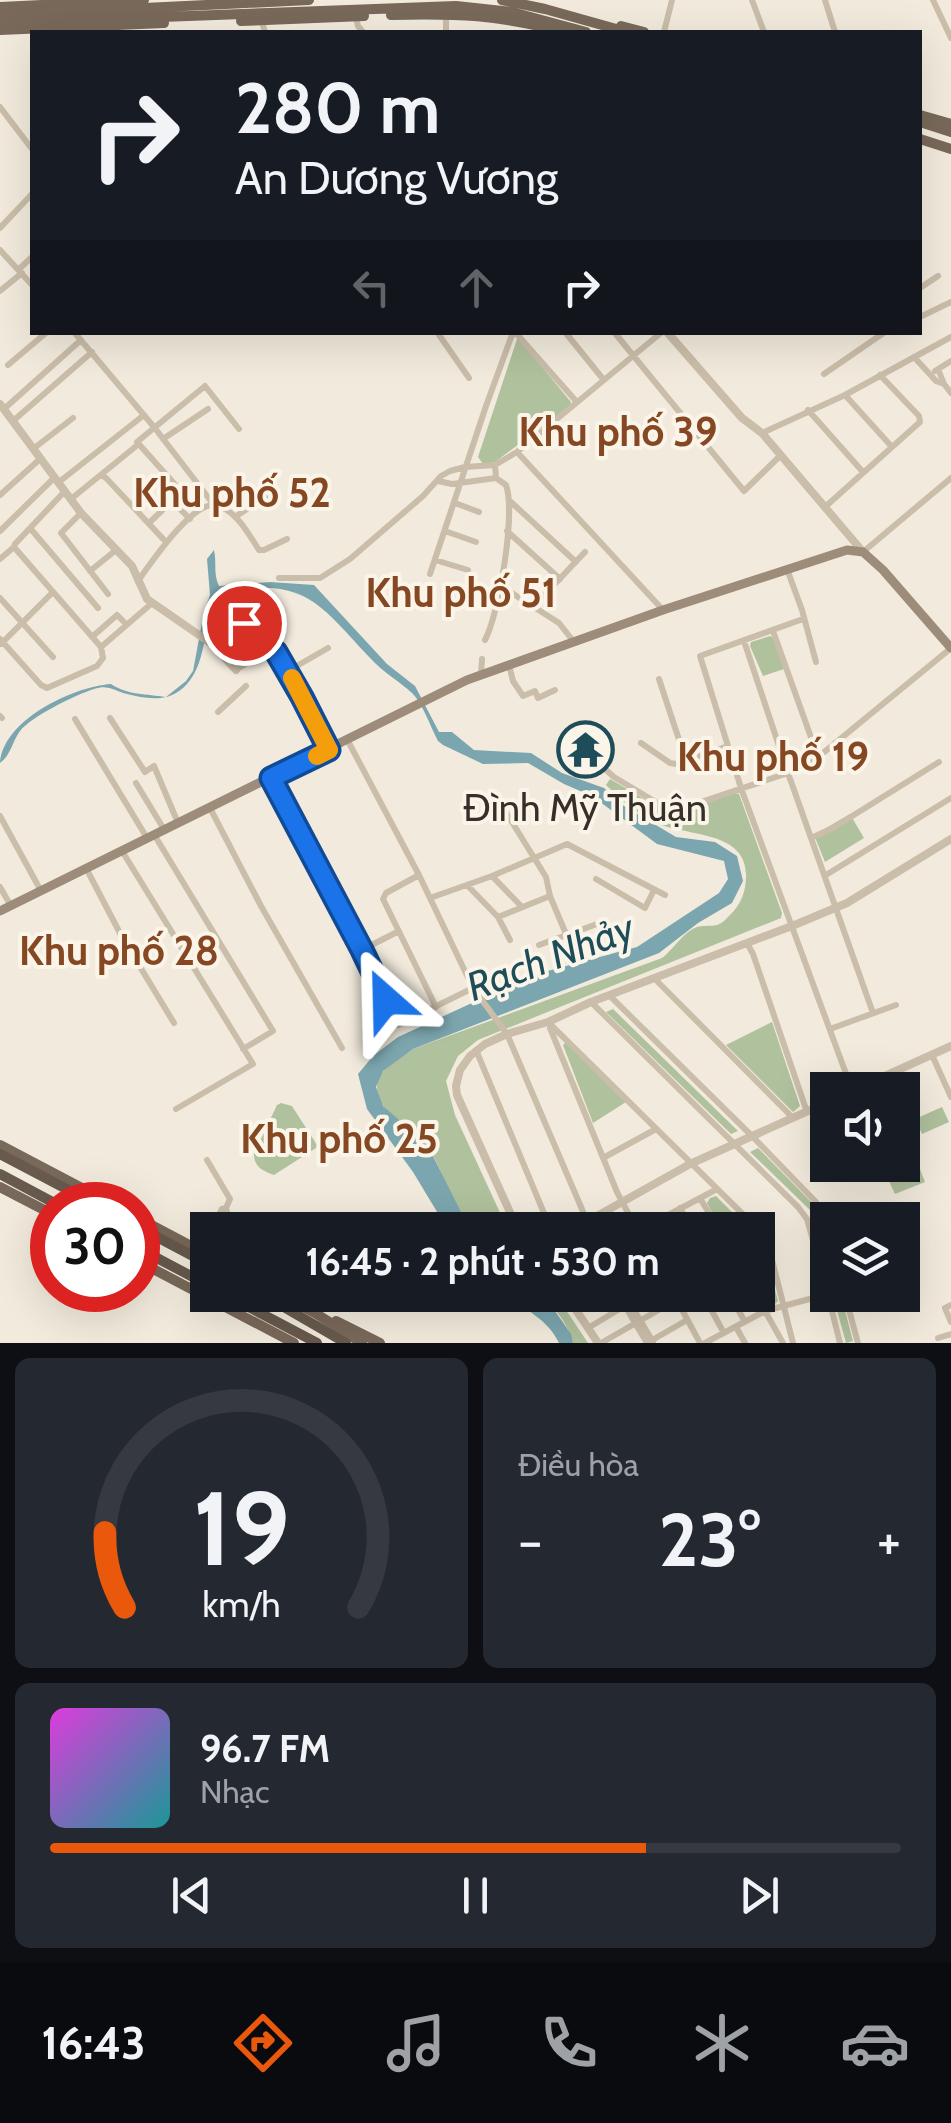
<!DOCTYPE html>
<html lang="vi">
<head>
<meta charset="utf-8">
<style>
	:root { --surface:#171b24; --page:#242831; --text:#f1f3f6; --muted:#9ea1a6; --line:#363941; --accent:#ea580c }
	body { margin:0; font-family:Cabin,sans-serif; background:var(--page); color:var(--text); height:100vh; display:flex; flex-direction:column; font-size:38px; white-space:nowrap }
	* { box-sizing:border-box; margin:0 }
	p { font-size:32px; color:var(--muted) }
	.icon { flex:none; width:55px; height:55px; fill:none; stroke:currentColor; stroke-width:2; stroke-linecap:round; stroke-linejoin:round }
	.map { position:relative; height:1343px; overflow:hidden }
	.drawer { display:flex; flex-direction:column; gap:15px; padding:15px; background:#0d0f14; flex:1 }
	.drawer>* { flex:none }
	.hud { position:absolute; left:30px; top:30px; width:892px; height:305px; border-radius:0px; box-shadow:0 10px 40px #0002; background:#171b24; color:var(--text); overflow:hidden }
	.tools { position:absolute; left:810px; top:1072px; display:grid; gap:20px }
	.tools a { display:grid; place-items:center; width:110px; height:110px; border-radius:0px; background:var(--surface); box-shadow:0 10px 40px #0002; font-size:50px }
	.speed { position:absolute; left:30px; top:1182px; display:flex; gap:20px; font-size:50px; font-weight:700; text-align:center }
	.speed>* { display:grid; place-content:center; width:130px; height:130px; border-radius:50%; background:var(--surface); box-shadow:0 10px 40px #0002; line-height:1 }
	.speed .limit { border:15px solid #d22; background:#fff; color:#111 }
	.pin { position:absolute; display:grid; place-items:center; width:85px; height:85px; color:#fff; margin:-42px; border:5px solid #fff; border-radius:50%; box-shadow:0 2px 10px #0007 }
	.me { position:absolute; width:110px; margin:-55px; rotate:335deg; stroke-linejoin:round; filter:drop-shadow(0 0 8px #0008) }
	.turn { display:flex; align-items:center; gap:35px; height:210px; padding:0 40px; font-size:45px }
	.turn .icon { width:130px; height:130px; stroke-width:2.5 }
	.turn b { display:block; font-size:70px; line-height:85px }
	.lanes { display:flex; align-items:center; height:95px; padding:0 40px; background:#0003; justify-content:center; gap:50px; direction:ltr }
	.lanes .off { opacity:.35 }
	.big { font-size:75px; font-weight:700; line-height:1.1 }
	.drawer .widget { flex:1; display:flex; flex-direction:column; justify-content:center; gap:15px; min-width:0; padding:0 35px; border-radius:15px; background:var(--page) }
	.drawer .dial { align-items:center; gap:0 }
	.dial svg { height:260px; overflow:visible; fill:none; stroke:var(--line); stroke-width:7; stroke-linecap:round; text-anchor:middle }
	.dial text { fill:var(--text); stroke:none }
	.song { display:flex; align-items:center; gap:30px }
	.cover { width:120px; height:120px; border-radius:15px; background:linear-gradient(135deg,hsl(300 70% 55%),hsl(180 70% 35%)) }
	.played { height:10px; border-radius:5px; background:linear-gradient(90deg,var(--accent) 70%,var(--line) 70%) }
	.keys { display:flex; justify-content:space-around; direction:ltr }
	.heat { display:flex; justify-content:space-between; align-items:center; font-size:55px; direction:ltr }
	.drawer .tiles { flex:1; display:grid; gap:15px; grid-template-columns:1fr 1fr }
	.widget:last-child { grid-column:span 2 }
	.trip { position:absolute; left:190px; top:1212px; width:585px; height:100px; border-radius:0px; background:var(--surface); box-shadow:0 10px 40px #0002; font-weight:700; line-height:100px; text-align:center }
	.menu { display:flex; height:160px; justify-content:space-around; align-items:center; background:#090b0e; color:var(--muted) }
	.menu .icon { width:70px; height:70px }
	.menu .on { color:var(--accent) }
	.menu b { font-size:45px; color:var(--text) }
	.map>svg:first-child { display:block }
	.green { fill:#b0c19d }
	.water { fill:#7ca6af }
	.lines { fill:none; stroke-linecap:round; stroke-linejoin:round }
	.minor { stroke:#cabda9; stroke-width:6 }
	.tertiary { stroke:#cabda9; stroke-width:8 }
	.secondary { stroke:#9e8c7a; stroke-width:9 }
	.primary { stroke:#79695a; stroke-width:10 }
	.trunk { stroke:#685a4d; stroke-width:10 }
	.route-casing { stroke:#114b97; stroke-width:25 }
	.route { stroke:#1a73e8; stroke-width:18 }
	.slow { stroke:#f59e0b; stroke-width:18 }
	.labels { text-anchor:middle; stroke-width:8; stroke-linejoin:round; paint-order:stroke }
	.poi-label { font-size:38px; fill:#372f29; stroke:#faf4e9 }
	.neighbourhood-label { font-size:40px; font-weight:bold; fill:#864822; stroke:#faf4e9 }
	.water-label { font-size:40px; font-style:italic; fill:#1e4d59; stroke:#faf4e9 }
</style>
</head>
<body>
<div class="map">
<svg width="951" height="1343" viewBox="0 0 951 1343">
	<rect width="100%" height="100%" fill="#f2ebdd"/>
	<path class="green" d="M517 339H519L571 402 570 406 495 462 483 464 478 457Z
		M770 636 773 638 784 669 763 676 750 646 751 642Z
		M610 779 672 815 735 793 739 794 782 913 781 918 478 1040 458 1056 446 1081 455 1115 508 1230H470C462 1216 454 1202 448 1188 440 1172 435 1153 422 1140 408 1125 376 1111 377 1087 377 1069 400 1058 413 1049L662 958C673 950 684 931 697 927 708 924 717 929 726 919 738 908 745 897 746 879 749 830 688 837 656 823 637 814 621 800 606 785Z
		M850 814 864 838 825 862 814 835Z
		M613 1009 738 1131 731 1134 606 1012Z
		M772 1022 800 1106 793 1112 726 1045Z
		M566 1042 626 1102 593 1123 563 1045Z
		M281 1103 292 1106 317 1145 316 1148 274 1175C263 1171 254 1167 254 1154L277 1105Z
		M942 1107 949 1122 922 1134 915 1119Z
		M758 1148 815 1206 827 1250V1271L811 1211 750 1152Z
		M918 1164 925 1182 895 1194 887 1177Z
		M716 1196 750 1230H722L707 1203 710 1198Z
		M758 1237 763 1245 778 1301 773 1306H766L758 1294Z
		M542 1295H556L588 1343H573C568 1324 555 1308 542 1295Z
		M841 1295 853 1341 846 1343 833 1296Z"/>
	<path class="water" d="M214 550C217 564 213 573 219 586L270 582 314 585 387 664 415 686 439 732H452L474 750 531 753 562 773 604 788 624 806 676 837 715 842 737 856 743 881 732 903 698 923 659 953 413 1049 383 1071 376 1087 383 1106 427 1144 470 1230H448L413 1172 367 1109 358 1074 373 1056 398 1037 498 991 540 973 637 947 719 893 728 879 724 861 657 844 592 796 564 784 528 763 483 764 443 745 438 741C430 726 423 704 412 693 400 682 386 674 375 663 320 606 309 576 222 592 201 621 209 660 187 684 169 704 147 699 123 693 111 689 107 685 94 689 75 695 32 716 20 731 12 742 11 755 0 763 3 720 72 687 111 684 127 695 147 694 166 697L186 681 193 671 204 612 210 595 207 559Z
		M511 1295H542L546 1298 571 1334 573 1343H559C547 1318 527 1313 511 1295Z"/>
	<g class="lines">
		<path class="minor" d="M752 0 764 32
			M825 0 835 32
			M933 0 951 38
			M446 15V32
			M356 17 358 26 363 32
			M261 19 265 32
			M664 32 672 0
			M0 107 32 149
			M0 228 32 194
			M0 250 32 285
			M19 269 32 257
			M920 288 938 276
			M0 291 22 273
			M920 317 951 302
			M74 332 154 427 214 505
			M437 332 469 378
			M515 332 576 401
			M565 332 603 379
			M614 332 744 491 781 455
			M914 357 936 381 944 384
			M8 365 47 332
			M938 369 944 384 951 393
			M935 371 951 361
			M824 374 885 332
			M845 395 892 447
			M4 409 81 340
			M808 410 863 472
			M13 421 92 352
			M762 433 845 395 951 337
			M163 439 208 409
			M33 449 73 418
			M517 452 663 610
			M101 475 106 478 166 542
			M438 481 452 484 496 478
			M59 482 144 415
			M179 489 137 442 205 386 239 429
			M0 495 40 459
			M71 499 135 447
			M511 502 576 562
			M455 503 479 512
			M825 507 920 422 919 416 880 375
			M81 513 61 533 108 594
			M235 517 265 497
			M149 523 172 501 190 519
			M30 528 98 608
			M0 531 55 477
			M445 531 476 542
			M507 531 560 579
			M14 547 101 647
			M863 552 951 478
			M0 559 14 547 15 544 65 491
			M435 560 468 570
			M787 569 802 610 816 662
			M90 571 116 550
			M430 574 486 406 513 332
			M279 578H320L350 559 423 496 441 476 450 471 465 467 495 465 517 452 662 332
			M138 581C151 563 192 502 215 505 236 509 249 535 259 550H264L287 539
			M501 586 559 623 574 642
			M0 598 53 657
			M534 606 585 552
			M803 619 700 656 741 788 852 1090
			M213 620 244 623 272 647 302 697 328 749
			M773 631 818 757
			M92 637 117 615 126 624
			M0 639 41 685 47 688 97 666 103 658 101 647
			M485 640C499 614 516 513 506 485L496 478 495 465
			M744 641 788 773 873 1013
			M1 644 53 592
			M101 647 151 604
			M509 665 513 681 523 696 535 691 538 698 555 690
			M236 670 272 647
			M288 671 328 648
			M481 675 482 659
			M659 679 686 761
			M218 712 246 686
			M0 716 2 718
			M110 718 145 772 154 766 178 823
			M75 719 147 838
			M348 741 419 875 473 988 507 1034 587 1221
			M641 743 670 763 676 764 728 746
			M589 755 614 777 669 810H677L806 767 951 648
			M271 778 362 950 398 1025 473 988
			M136 783 165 831
			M210 808 261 906 342 1048
			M507 814 546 877 550 896 566 934
			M0 816 41 891
			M155 836 273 1031 243 1049
			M811 838 833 828 939 762
			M122 851 253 1064 176 1109
			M86 868 122 937 174 1023
			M419 875 386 893 383 899 436 1007
			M826 875 951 798
			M492 876 521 906
			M596 879 645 908 654 890
			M467 885 498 917 510 940
			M0 887 11 906
			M430 898 492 876 567 844 665 895
			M498 917 550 896
			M747 943 753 954 807 1112
			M539 945 597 924
			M362 950 399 931
			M654 978 793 1118
			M609 995 752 1136 816 1202 828 1235
			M591 1002 798 1207 807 1219 828 1294 765 1311 705 1343
			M548 1022 763 1234 768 1244 793 1343
			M550 1028 617 1192 637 1230
			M830 1029 896 1005
			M476 1050 551 1230
			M932 1055 951 1097
			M603 1158 656 1129
			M207 1160 230 1199 226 1208
			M700 1198 719 1230
			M680 1208 693 1230
			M660 1219 667 1230
			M211 1230 222 1209 226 1208 227 1212 218 1230
			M640 1230 717 1189
			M200 1251 208 1236
			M674 1295 700 1343
			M703 1295 724 1333
			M730 1295 745 1322
			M756 1295 783 1343
			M828 1295 840 1343
			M845 1295 858 1343
			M630 1303 653 1342
			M678 1303 691 1295
			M951 1305 945 1308 951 1322
			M625 1306 647 1343 687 1320
			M577 1309 600 1295
			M736 1327 745 1343
			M588 1328 643 1295
			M938 1338 951 1334
			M601 1343 676 1300"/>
		<path class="tertiary" d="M667 332 742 418 762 433 863 552
			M0 404 81 513 132 566 147 599 212 644 236 670
			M854 1090 951 1046
			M518 1230 457 1095 456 1086 460 1070 470 1056 485 1044 507 1034 548 1022 591 1002 792 926 847 903 951 839
			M572 1230 690 1164 828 1102
			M566 1295 598 1343"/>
		<path class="secondary" d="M0 911 467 680 663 610 847 550 863 552 883 570 951 648"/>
		<path class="primary" d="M502 0 545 9 627 32
			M0 7 144 0
			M0 15 309 0
			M391 15C456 13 499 15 563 32
			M241 21 364 16
			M0 23 456 6 512 12 586 32
			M621 26 644 32
			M0 30 164 23
			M920 115 951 124
			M920 122 951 132
			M920 139 951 149
			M0 1145 114 1205
			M0 1187 52 1214
			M138 1218 208 1255
			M138 1261 294 1343
			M281 1295 315 1313 362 1343
			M336 1321 380 1343"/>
		<path class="trunk" d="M0 1154 97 1205
			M0 1174 58 1205
			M138 1227 208 1264
			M138 1248 208 1285
			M226 1295 317 1343
			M263 1295 346 1343"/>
	</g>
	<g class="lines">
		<defs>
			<path id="route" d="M244 623 276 652 302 697 329 750 271 778 362 950 386 1000"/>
		</defs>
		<use href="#route" class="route-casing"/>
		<use href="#route" class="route"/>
		<path class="slow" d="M292 678 329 750 317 756"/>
	</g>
	<defs>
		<symbol id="temple-ring" viewBox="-11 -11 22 22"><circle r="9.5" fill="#faf4e9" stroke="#1e4d59" stroke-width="1.5"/><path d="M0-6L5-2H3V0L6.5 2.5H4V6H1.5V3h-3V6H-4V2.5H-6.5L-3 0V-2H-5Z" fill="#1e4d59"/></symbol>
	</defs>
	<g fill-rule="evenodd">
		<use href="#temple-ring" x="554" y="718" width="63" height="63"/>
	</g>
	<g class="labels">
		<g class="poi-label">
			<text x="585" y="821">Đình Mỹ Thuận</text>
		</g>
		<g class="neighbourhood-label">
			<text x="618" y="446">Khu phố 39</text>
			<text x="232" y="507">Khu phố 52</text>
			<text x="461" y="607">Khu phố 51</text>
			<text x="773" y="771">Khu phố 19</text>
			<text x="119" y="965">Khu phố 28</text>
			<text x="339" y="1153">Khu phố 25</text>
		</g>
		<g class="water-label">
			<text transform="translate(550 957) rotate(-21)" y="14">Rạch Nhảy</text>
		</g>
	</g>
</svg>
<div class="tools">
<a><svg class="icon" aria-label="sound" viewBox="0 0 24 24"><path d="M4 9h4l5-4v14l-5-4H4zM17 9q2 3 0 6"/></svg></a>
<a><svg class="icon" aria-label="layers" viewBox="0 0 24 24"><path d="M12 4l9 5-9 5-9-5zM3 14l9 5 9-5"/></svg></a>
</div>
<div class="speed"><div class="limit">30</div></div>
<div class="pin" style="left:244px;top:623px;background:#d93025"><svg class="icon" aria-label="arrive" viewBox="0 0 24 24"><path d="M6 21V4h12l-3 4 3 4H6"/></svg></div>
<svg class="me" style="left:386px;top:1000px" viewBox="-20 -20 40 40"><path d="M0-17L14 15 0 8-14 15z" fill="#1a73e8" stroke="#fff" stroke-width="4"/></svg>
<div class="trip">16:45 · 2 phút · 530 m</div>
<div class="hud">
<div class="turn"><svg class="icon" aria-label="right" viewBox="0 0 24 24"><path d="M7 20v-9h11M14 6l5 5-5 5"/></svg><div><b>280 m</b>An Dương Vương</div></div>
<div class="lanes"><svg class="icon off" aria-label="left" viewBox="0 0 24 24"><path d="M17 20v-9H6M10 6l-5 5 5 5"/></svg><svg class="icon off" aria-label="ahead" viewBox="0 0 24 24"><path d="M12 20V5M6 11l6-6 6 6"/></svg><svg class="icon" aria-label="right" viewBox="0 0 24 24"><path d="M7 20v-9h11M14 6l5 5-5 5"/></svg></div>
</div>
</div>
<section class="drawer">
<div class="tiles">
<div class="widget dial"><svg viewBox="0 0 100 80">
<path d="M14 69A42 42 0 1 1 86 69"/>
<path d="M14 69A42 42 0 0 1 8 46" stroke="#ea580c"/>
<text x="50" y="56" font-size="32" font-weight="700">19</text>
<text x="50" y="72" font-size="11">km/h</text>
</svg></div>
<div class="widget"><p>Điều hòa</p>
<div class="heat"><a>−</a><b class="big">23°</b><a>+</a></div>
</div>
<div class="widget">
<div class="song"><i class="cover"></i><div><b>96.7 FM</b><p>Nhạc</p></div></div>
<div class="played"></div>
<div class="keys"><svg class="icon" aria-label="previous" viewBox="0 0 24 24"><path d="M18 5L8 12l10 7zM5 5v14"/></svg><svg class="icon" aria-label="pause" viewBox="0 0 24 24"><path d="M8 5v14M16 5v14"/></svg><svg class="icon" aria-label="next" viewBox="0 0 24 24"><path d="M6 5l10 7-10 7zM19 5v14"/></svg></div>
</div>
</div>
</section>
<nav class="menu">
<b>16:43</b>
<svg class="icon on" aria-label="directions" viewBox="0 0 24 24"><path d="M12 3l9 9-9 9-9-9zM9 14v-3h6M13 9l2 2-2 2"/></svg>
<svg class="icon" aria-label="music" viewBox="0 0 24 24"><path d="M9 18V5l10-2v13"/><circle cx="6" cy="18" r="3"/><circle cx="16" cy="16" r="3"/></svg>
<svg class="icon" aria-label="phone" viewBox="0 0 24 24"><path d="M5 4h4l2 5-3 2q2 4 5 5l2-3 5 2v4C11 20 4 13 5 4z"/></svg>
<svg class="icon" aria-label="climate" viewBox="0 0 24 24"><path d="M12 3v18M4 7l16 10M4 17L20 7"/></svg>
<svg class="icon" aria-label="car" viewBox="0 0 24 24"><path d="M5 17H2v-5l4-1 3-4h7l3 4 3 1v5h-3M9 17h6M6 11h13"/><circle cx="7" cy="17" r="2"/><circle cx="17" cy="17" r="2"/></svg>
</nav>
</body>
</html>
